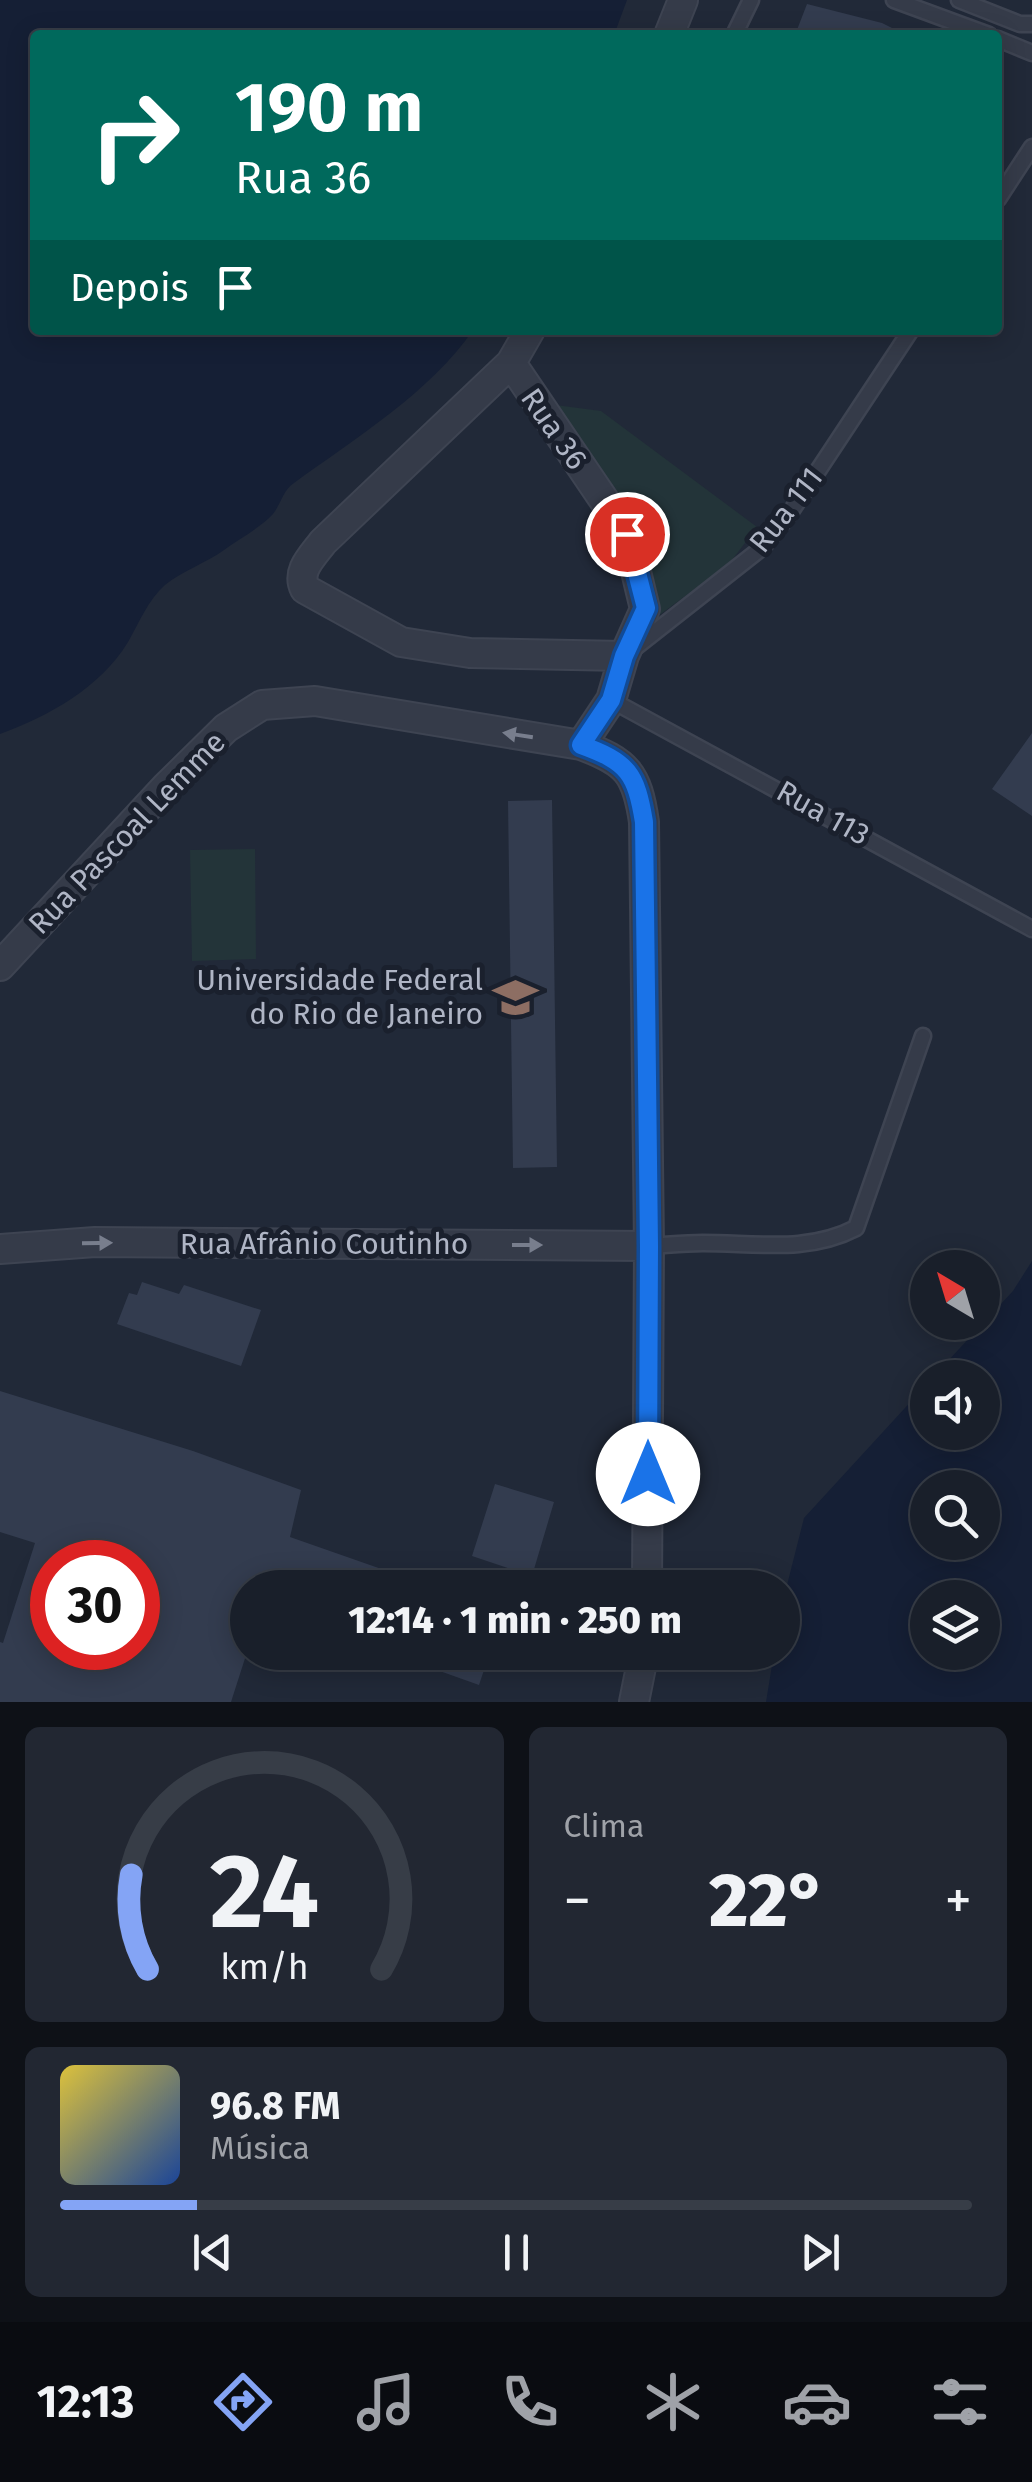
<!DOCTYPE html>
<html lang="pt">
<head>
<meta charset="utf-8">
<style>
	:root { --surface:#191f2a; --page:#222732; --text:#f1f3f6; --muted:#9fa2a8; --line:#373d47; --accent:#84a4f5 }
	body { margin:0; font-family:"Fira Sans",sans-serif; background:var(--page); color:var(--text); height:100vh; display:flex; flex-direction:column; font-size:38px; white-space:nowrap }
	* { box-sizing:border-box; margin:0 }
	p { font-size:32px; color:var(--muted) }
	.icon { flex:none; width:55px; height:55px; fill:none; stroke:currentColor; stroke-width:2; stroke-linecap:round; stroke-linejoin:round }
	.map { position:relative; height:1702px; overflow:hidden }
	.details { display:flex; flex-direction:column; gap:25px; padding:25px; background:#0e1117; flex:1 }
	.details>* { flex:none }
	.guide { position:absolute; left:30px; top:30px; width:972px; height:305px; border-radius:10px; box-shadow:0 5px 25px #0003,0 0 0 2px var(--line); background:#00695c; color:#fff; overflow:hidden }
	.needle { width:65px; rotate:322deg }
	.controls { position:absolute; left:910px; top:1250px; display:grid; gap:20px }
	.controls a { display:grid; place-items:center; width:90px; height:90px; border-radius:50%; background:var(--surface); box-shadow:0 5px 25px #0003,0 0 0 2px var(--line); font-size:50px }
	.speed { position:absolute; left:30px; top:1540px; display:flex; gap:20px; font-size:50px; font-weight:700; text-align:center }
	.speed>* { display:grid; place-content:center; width:130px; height:130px; border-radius:50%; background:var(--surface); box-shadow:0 5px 25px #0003,0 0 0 2px var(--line); line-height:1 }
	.speed .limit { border:15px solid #d22; background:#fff; color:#111 }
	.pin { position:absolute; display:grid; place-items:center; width:85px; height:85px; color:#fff; margin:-42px; border:5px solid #fff; border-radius:50%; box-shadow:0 2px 10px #0007 }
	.me { position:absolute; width:110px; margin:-55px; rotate:0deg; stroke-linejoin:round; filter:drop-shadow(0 0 8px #0008) }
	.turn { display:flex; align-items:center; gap:35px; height:210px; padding:0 40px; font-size:45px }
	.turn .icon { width:130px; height:130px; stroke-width:2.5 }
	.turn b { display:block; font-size:70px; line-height:85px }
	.then { display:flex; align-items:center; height:95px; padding:0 40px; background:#0003; gap:20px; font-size:38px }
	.big { font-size:75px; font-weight:800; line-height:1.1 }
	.details .card { flex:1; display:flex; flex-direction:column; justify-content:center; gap:15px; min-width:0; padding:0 35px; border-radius:15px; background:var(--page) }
	.details .dial { align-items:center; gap:0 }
	.dial svg { height:260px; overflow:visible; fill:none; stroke:var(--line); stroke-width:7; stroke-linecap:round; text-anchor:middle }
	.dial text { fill:var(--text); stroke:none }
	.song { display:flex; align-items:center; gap:30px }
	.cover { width:120px; height:120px; border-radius:15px; background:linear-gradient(135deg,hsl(50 70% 55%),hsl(220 70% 35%)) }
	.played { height:10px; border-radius:5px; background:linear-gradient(90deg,var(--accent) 15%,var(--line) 15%) }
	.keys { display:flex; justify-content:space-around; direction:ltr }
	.heat { display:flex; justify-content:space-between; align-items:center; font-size:55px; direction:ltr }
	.details .tiles { flex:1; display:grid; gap:25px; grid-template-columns:1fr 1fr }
	.card:last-child { grid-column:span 2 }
	.trip { position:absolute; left:230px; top:1570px; width:570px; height:100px; border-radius:50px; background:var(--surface); box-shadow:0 5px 25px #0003,0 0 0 2px var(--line); font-weight:800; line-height:100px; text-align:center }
	.menu { display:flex; height:160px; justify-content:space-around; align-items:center; background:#0a0c11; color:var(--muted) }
	.menu .icon { width:70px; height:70px }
	.menu .current { color:var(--accent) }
	.menu b { font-size:45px; color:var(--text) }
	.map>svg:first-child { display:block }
	.green { fill:#233439 }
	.water { fill:#151f35; fill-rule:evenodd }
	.building { fill:#333c4f; fill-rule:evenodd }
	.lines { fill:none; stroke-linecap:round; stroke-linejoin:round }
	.lane-casing { stroke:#3e4452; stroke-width:19 }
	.street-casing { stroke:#3e4452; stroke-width:32 }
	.lane { stroke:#353b49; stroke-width:14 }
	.street { stroke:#353b49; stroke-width:28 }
	.oneway { fill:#787e8d }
	.route-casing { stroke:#114b97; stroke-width:25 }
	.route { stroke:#1a73e8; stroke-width:18 }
	.labels { text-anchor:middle; stroke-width:10; stroke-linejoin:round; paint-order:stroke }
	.street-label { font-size:30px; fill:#afb5c5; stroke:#1a202d }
	.poi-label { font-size:30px; fill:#afb5c5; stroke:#1a202d; text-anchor:end }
</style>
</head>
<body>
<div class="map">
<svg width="1032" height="1702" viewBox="0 0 1032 1702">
	<rect width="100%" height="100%" fill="#212938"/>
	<path class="green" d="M548 404 601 411 757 527 729 564 658 616 639 527Z
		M255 849 256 959 192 961 190 850Z"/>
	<path class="water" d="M0 0H627L614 35H35V330H473C432 391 353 440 294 483 283 490 281 504 273 514 260 528 239 539 224 550 206 563 182 571 165 585 148 600 139 623 128 642 100 688 49 716 0 734Z
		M1032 1261V1702H766L774 1653 782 1652 783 1601 804 1518 927 1384 928 1432H982V1378L933 1377 1013 1291ZM928 1488H982V1542H928ZM928 1598H982V1652H928Z"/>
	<path class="building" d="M807 4 882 23 906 35H795Z
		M1032 733V816L992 789Z
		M552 800 557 1167 513 1168 508 801Z
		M142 1282 179 1294 184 1285 261 1310 241 1366 117 1324 129 1293 137 1295Z
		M0 1391 193 1451 301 1490 290 1537 410 1579 407 1588H248V1649L231 1702H0V1642L3 1643 35 1543 0 1532ZM52 1562H138V1648H52Z
		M495 1484 554 1502 532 1576 472 1556Z
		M448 1570 505 1586V1588H443Z
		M423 1652H490L479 1685 420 1664Z"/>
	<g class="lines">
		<defs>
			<path id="lane" d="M894 0 989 35
				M959 0 1020 24H1032
				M734 35 751 0
				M998 39 1032 53
				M998 199 1032 147
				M632 650 763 547 788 516 911 330
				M611 700 1032 929
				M649 1246C667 1245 685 1243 703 1243 756 1243 808 1253 856 1228L923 1036"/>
			<path id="street" d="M669 35 683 0
				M530 330 511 363 627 534 645 609 624 656 611 700 581 745
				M511 363 323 542C312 557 296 571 305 589L401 642 470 653 624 656
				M0 966 166 787 226 728 262 705 315 701 581 745C627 762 637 773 644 822L649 1246 647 1588
				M0 1249 95 1242 649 1246
				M634 1702 644 1652"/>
		</defs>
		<use href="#lane" class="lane-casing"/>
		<use href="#street" class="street-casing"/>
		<use href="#lane" class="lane"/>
		<use href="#street" class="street"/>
	</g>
	<defs><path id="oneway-solid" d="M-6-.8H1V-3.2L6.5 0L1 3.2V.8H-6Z" transform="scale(2.5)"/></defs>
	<g class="oneway">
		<use href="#oneway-solid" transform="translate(518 735) rotate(-171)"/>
		<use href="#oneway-solid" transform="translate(97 1243) rotate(-1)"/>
		<use href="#oneway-solid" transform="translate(527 1245)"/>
	</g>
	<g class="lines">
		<defs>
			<path id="route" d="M627 534 646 608 624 656 611 700 581 745C628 762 636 773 644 822L649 1246 648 1474"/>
		</defs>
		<use href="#route" class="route-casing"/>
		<use href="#route" class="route"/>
	</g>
	<defs>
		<symbol id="university-bare" viewBox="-9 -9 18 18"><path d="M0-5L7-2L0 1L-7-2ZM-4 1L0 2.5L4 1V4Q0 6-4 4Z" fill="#8d6e63" stroke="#1a202d" stroke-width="2.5" paint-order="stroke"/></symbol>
	</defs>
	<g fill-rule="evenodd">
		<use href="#university-bare" x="484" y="966" width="63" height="63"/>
	</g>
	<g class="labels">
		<g class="street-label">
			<text transform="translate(554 429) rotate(55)" y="10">Rua 36</text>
			<text transform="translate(786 510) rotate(-52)" y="10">Rua 111</text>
			<text transform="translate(823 813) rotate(29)" y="10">Rua 113</text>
			<text transform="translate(127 833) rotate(-46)" y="10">Rua Pascoal Lemme</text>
			<text x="324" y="1254">Rua Afrânio Coutinho</text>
		</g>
		<g class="poi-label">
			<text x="483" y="990">Universidade Federal<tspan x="483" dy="34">do Rio de Janeiro</tspan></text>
		</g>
	</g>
</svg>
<div class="controls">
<a><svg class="needle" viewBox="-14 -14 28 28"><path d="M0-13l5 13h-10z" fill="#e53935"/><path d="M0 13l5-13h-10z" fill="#9fa2a8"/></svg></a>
<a><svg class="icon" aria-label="sound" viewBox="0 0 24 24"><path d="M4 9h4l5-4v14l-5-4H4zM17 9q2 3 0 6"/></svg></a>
<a><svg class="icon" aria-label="search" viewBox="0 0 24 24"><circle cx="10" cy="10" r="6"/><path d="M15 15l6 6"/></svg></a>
<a><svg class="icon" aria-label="layers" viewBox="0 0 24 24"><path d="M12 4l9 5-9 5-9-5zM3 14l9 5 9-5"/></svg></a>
</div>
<div class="speed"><div class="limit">30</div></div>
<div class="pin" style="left:627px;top:534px;background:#d93025"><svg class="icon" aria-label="arrive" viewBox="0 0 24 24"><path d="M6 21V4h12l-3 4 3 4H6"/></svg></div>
<svg class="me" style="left:648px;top:1474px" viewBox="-20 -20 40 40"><circle r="19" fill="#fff"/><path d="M0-13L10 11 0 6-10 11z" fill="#1a73e8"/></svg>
<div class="trip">12:14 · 1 min · 250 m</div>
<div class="guide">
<div class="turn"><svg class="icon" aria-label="right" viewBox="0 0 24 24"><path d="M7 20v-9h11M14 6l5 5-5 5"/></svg><div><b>190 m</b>Rua 36</div></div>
<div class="then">Depois<svg class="icon" aria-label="arrive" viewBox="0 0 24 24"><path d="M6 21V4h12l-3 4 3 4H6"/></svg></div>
</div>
</div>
<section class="details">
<div class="tiles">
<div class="card dial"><svg viewBox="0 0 100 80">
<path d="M14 69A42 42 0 1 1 86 69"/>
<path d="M14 69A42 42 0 0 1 9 40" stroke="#84a4f5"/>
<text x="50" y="56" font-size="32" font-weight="700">24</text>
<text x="50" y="72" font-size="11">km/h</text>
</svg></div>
<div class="card"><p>Clima</p>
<div class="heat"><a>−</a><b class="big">22°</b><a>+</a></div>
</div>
<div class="card">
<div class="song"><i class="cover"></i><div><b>96.8 FM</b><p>Música</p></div></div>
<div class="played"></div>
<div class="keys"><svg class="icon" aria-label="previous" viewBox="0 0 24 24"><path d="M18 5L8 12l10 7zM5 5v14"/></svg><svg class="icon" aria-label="pause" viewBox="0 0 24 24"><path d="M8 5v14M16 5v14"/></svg><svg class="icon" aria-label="next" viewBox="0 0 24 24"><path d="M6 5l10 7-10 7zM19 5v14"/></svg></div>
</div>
</div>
</section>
<nav class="menu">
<b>12:13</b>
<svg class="icon current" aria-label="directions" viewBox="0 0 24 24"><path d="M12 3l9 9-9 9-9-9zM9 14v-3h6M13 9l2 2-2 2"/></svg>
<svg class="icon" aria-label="music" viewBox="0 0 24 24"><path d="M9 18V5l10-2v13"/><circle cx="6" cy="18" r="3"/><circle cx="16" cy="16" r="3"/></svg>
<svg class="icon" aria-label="phone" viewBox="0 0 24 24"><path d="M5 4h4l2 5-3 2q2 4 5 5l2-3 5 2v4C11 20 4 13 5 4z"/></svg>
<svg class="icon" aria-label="climate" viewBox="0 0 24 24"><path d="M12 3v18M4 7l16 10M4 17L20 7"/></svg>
<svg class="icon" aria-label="car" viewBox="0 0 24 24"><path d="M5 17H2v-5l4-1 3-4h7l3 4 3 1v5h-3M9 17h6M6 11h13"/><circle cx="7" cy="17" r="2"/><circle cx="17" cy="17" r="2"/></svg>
<svg class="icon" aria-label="filters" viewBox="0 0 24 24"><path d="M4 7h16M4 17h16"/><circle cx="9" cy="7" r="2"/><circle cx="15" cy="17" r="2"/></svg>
</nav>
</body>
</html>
